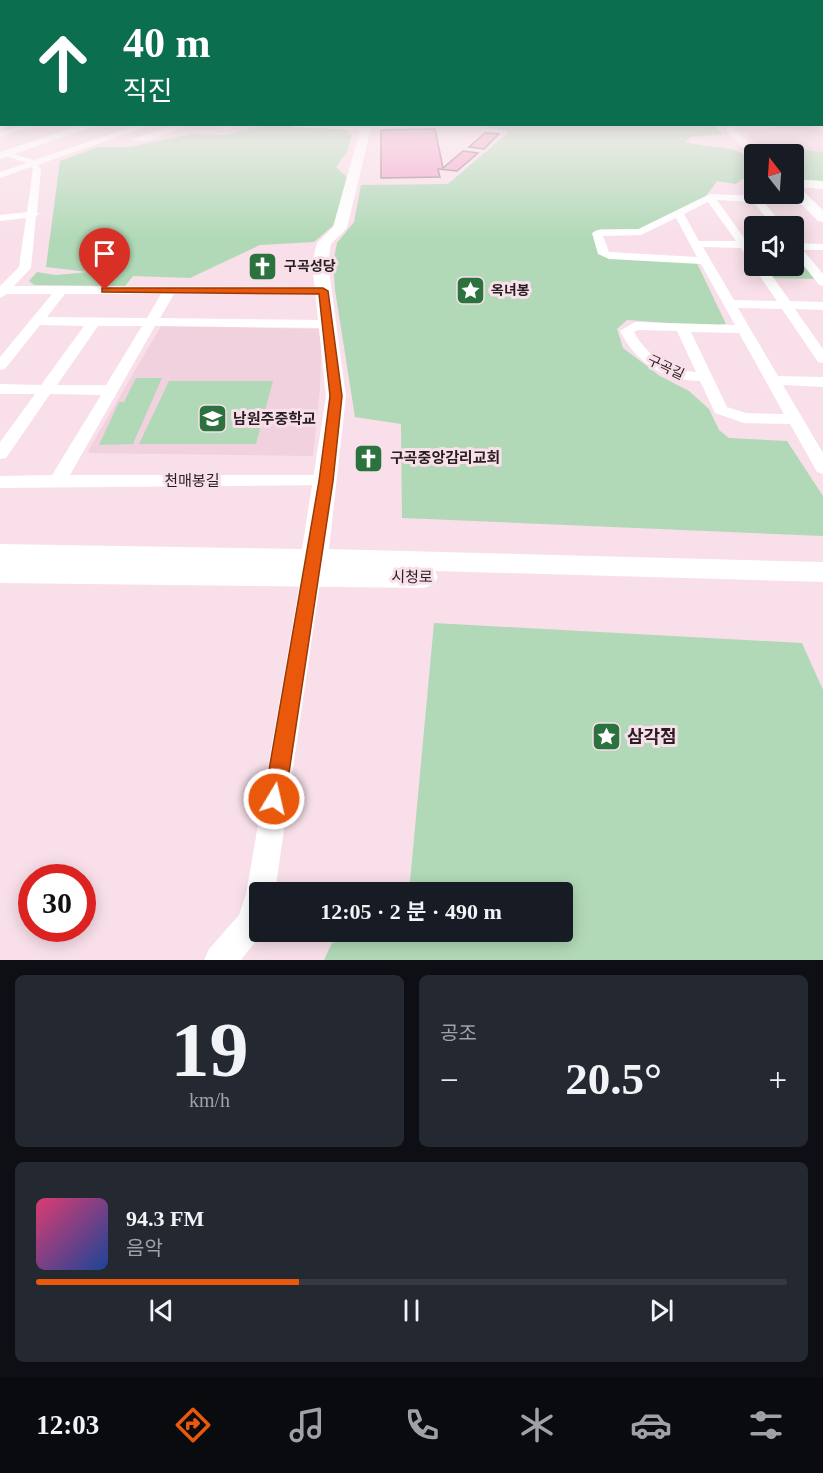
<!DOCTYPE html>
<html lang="ko">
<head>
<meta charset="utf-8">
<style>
	:root { --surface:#171b24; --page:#242831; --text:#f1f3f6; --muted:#9ea1a6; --line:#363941; --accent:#ea580c }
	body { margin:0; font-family:"Times New Roman","Noto Sans KR",serif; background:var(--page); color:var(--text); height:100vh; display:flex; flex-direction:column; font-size:22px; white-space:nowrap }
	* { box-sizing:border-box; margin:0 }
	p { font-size:20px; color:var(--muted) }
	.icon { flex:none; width:33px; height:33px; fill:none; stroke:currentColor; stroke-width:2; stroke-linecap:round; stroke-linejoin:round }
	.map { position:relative; height:960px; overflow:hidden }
	.side { display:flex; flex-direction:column; gap:15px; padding:15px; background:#0d0f14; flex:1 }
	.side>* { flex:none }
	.banner { position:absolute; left:0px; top:0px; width:824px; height:126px; box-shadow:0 3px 15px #0003; background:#0b6e4f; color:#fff; overflow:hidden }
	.needle { width:39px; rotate:343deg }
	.controls { position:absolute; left:744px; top:144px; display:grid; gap:12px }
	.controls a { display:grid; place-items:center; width:60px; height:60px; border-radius:6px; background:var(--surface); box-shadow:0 3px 15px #0003; font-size:30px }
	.speed { position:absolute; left:18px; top:864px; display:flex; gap:12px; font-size:30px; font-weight:700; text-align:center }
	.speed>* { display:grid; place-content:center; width:78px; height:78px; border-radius:50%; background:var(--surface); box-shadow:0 3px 15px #0003; line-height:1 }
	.speed .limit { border:9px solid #d22; background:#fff; color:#111 }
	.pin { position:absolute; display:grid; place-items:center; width:51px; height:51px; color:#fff; margin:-62px -26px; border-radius:50% 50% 50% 0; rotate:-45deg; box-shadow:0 0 6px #0007 }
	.pin .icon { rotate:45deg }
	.me { position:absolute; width:66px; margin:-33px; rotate:9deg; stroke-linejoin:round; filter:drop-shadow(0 0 4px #0008) }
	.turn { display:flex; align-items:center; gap:21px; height:126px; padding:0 24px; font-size:27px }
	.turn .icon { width:78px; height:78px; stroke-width:2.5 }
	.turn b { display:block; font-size:42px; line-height:51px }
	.big { font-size:45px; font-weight:600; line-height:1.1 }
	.side .widget { flex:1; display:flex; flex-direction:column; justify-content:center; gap:9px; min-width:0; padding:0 21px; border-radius:9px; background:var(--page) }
	.side .dial { align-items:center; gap:0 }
	.dial b { font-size:78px; line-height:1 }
	.song { display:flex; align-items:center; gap:18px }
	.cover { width:72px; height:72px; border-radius:9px; background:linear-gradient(135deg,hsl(340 70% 55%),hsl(220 70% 35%)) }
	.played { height:6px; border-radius:3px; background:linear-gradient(90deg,var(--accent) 35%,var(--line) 35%) }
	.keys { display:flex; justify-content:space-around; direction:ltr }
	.heat { display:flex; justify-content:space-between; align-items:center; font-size:33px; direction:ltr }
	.side .tiles { flex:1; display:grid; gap:15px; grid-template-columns:1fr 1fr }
	.widget:last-child { grid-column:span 2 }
	.trip { position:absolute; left:249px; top:882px; width:324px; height:60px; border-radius:6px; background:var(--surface); box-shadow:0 3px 15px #0003; font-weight:600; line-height:60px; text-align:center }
	.menu { display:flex; height:96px; justify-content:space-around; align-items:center; background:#090b0e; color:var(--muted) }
	.menu .icon { width:42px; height:42px }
	.menu .current { color:var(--accent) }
	.menu b { font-size:27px; color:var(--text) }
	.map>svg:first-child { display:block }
	.built { fill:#f1d1de }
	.green { fill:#b1d9b7 }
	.building { fill:#f3a8ca; stroke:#9b858e; stroke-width:1.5 }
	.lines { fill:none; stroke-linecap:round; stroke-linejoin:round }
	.street { fill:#fff; fill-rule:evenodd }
	.secondary { fill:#fff; fill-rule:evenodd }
	.route { fill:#ea580c; stroke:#983908; stroke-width:1.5 }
	.labels { text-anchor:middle; stroke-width:6; stroke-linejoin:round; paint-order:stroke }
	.far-poi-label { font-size:14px; font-weight:bold; fill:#271f22; stroke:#f8dfe9; text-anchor:start }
	.far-street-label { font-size:14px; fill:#271f22; stroke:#f8dfe9 }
	.poi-label { font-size:15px; font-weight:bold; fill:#271f22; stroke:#f8dfe9; text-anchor:start }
	.street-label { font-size:15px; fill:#271f22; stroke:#f8dfe9 }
	.near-poi-label { font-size:18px; font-weight:bold; fill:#271f22; stroke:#f8dfe9; text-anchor:start }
</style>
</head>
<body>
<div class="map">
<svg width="823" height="960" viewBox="0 0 823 960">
	<rect width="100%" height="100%" fill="#f8dfe9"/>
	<path class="built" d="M773 124 807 125 823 128V152L760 147 743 131 772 128Z
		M161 326 322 329 320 388 313 456 90 453 88 451Z"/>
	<path class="green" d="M280 125 345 128 352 135 347 152 336 167 346 176 347 184 336 223 314 242 260 245 190 278 133 276 125 286 34 285 29 281 37 272 56 275 88 272 46 267 60 161 98 147H129L192 134 226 135 254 127Z
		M475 125H714L722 134 691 137 685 142C710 149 736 143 754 162V179H742L736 184 717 181 706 196 638 229H600L597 241 600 253 696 261 726 324 710 326 627 320 617 329 623 348 660 376 689 391 709 409 719 430 729 438 787 441 823 496V536L402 518 401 424 355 417 335 290 333 263 337 243 354 222 361 185 448 184 509 132Z
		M768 146 823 152V182L800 181 794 175V154H769L760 147Z
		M794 251 816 279 771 278 763 266H794Z
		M136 378H162L133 444 99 445 119 402H124Z
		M169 381H273L256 444H139Z
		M434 623 802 643 823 690V960H324L332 943 376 932H562V892H409Z"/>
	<path class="building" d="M435 129 443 168 463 151 478 153 457 171 438 169 440 177 381 178V130Z
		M485 133 499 134 484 149 469 147Z"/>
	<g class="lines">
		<path class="street" d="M0 112H2V116H0Z
			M27 124H40L0 137V132Z
			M141 124H153L38 165 41 169 37 212 39 214 36 216 31 268 14 286 323 287 327 288V294H174L160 318 327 320 334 324 327 328 155 326 70 475H326L332 477 335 481 332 485 0 488V476L52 475 101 395 50 394 6 458 0 459V442L35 394H0V384L41 385 84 326 40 325 5 369 0 370V357L52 294H7L0 298V286L19 267 26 218 0 221V215L27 212 33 169 31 167 0 178V172L27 163 2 155 6 152 34 160ZM65 294H161L147 318 47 317ZM98 326H142L106 385H57Z
			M179 124H191L147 141 129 140Z
			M209 124H237L227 129Z
			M373 124H453L367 129 363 127Z
			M710 194 805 198 810 201 805 204 764 202 783 226H773L753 202 717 200 747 242H754V248H752L754 262 750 261 741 248 703 247 734 300 777 301 753 266 754 264 765 266 790 301 823 302V310L795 309 823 349V363L818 362 782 309 738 308 778 376 823 377V387L783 385 823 453V474L817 472 790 424 744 423 715 413 700 381C664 380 636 363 620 331L635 322 735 325 701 264 609 259 598 254 592 233 597 230 639 229ZM708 202 736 241H699L684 214ZM676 218 697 257 609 252 603 236 641 235ZM638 330 677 331 696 372C669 370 647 356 634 332ZM691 332 739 333 784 414 746 413 727 407Z
			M794 243 823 244V250H803L823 274V286L819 285 794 253Z
			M311 568 318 570 321 576 275 892H260V932H263L241 960H204L209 949 239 915 246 894 301 576 304 570Z"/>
		<path class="secondary" d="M84 124H101L0 159V152Z
			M288 124H372L347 228 331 244 328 263 346 396 329 549 823 562V582L435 571 438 577 434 584 424 588 0 583V544L302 549 326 396 312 263 317 243 333 227 360 130 293 127Z
			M728 124H738L735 129 760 154 751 156 726 131Z
			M794 179 823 181V189L799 187 823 210V222L818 221 791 194H794Z"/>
	</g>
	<linearGradient id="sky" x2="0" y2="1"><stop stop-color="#7db7c2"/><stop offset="0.44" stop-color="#fcf1f5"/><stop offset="1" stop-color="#fcf1f5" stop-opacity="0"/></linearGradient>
	<rect width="823" height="239" fill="url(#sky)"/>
	<path class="route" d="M105 288H323L328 291 342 396 333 481 285 799 282 806 274 809 267 806 264 799 319 481 330 396 319 294 102 292V288Z"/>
	<defs>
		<symbol id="church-square" viewBox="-11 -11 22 22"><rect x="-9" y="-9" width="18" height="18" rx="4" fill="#2b723e" stroke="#f8dfe9"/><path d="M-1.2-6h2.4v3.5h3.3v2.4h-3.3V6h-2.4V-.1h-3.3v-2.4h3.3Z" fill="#fff"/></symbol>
		<symbol id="sight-square" viewBox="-11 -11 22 22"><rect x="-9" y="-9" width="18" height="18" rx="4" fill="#2b723e" stroke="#f8dfe9"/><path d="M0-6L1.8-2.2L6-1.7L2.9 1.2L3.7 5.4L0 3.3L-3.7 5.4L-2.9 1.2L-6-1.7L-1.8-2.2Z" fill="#fff"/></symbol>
		<symbol id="school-square" viewBox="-11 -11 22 22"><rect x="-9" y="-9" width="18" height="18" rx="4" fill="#2b723e" stroke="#f8dfe9"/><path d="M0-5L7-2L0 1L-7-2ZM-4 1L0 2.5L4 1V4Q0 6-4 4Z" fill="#fff"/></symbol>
	</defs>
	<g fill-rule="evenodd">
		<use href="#church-square" x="246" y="250" width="33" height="33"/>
		<use href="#sight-square" x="454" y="274" width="33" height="33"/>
		<use href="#school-square" x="196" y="402" width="33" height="33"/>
		<use href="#church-square" x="352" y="442" width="33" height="33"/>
		<use href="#sight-square" x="590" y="720" width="33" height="33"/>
	</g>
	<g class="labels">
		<g class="far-poi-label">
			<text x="284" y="271">구곡성당</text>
			<text x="491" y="295">옥녀봉</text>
		</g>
		<g class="far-street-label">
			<text transform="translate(666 367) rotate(25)" y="5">구곡길</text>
		</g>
		<g class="poi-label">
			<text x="233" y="424">남원주중학교</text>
			<text x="390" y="463">구곡중앙감리교회</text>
		</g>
		<g class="street-label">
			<text x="192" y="486">천매봉길</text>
			<text transform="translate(412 577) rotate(1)" y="5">시청로</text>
		</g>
		<g class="near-poi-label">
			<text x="627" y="743">삼각점</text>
		</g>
	</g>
</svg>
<div class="controls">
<a><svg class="needle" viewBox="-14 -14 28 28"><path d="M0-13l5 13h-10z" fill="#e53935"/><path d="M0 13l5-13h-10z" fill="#9ea1a6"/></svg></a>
<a><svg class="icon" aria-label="sound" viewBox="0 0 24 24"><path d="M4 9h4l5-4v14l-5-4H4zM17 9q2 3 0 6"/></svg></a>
</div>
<div class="speed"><div class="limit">30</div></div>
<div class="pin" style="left:105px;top:290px;background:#d93025"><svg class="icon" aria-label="arrive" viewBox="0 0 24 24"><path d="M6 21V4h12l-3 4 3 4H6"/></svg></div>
<svg class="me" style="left:274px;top:799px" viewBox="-20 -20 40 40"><circle r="17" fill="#ea580c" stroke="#fff" stroke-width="3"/><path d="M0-11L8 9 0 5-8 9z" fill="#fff"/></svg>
<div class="trip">12:05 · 2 분 · 490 m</div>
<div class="banner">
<div class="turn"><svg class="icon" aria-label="ahead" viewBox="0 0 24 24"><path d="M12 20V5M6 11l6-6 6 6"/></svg><div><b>40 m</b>직진</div></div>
</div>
</div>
<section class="side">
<div class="tiles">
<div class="widget dial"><b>19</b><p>km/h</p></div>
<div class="widget"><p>공조</p>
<div class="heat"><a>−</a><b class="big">20.5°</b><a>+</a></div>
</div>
<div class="widget">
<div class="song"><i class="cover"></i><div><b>94.3 FM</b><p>음악</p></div></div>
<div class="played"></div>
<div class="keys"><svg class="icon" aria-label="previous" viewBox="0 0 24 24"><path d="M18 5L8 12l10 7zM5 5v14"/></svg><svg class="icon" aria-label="pause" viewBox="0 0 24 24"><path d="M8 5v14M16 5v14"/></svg><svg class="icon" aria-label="next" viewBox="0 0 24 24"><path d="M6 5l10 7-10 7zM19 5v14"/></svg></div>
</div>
</div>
</section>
<nav class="menu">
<b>12:03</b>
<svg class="icon current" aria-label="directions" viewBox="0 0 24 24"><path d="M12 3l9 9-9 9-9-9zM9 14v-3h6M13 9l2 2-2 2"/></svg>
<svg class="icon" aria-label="music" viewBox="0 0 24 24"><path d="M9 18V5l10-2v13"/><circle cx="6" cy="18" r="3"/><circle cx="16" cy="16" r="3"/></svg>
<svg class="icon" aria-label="phone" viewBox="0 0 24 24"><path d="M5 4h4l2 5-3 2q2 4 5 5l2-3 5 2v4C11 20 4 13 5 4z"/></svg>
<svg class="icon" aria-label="climate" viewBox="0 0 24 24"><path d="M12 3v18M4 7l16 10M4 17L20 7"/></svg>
<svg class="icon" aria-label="car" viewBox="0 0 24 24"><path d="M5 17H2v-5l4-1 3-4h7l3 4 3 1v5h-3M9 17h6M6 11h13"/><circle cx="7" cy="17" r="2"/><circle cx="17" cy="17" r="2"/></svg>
<svg class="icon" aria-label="filters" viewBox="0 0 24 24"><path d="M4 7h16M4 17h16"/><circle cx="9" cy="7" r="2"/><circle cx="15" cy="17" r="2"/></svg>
</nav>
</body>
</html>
